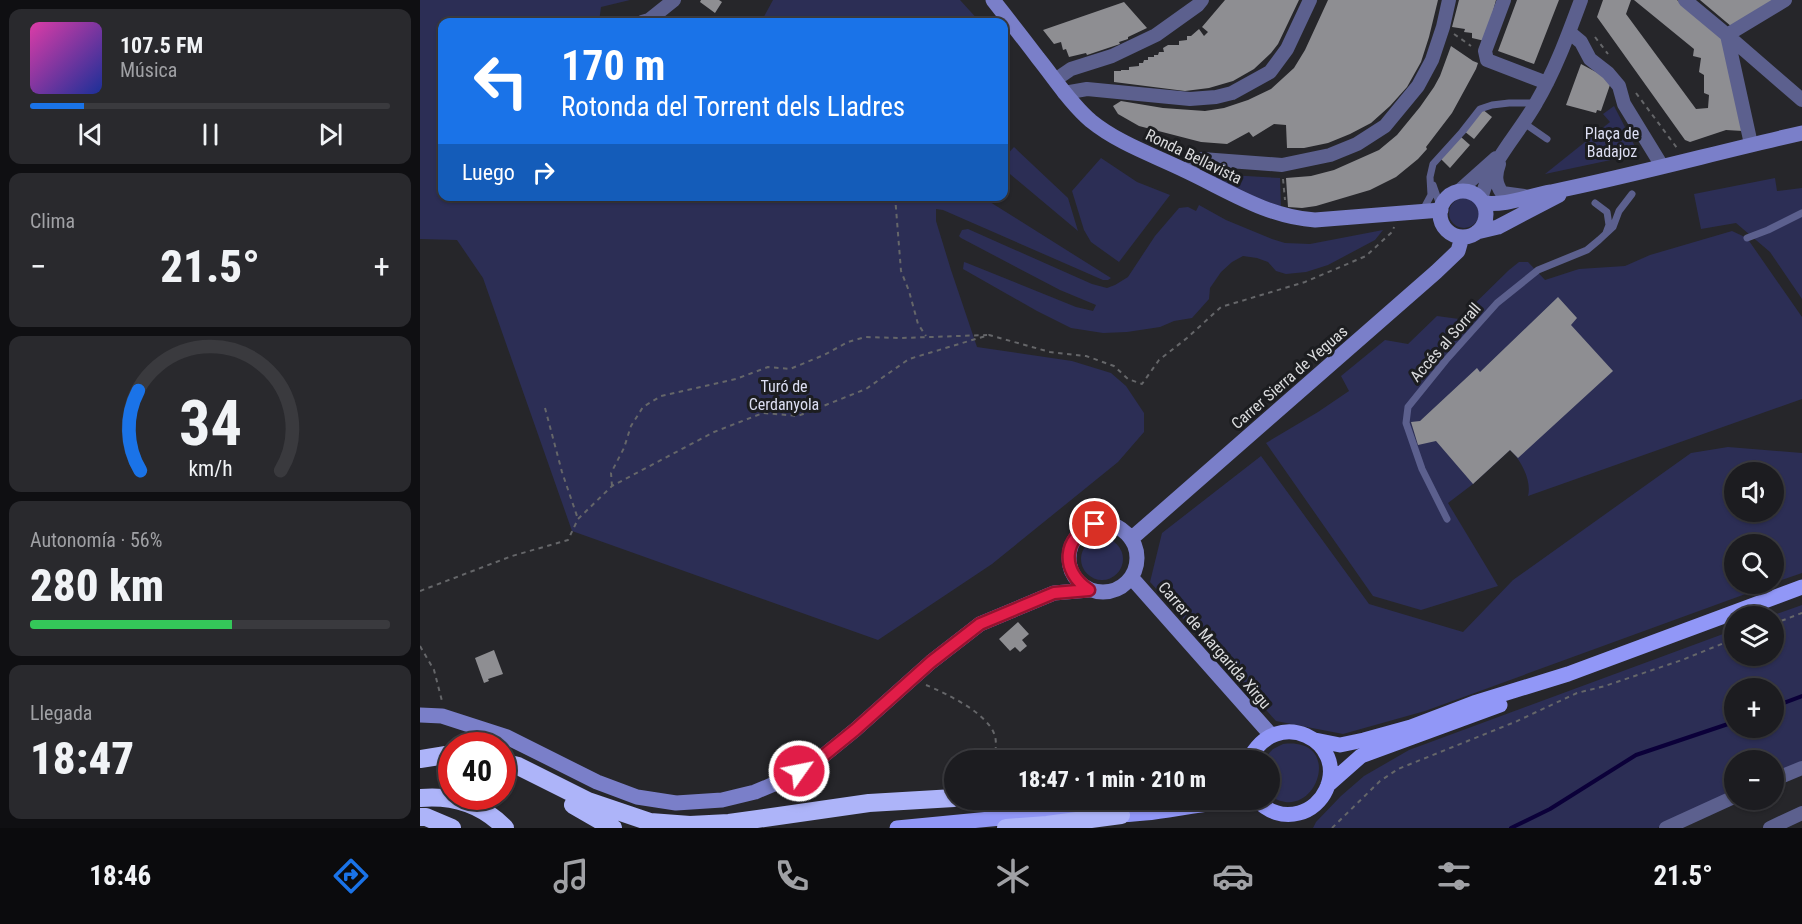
<!DOCTYPE html>
<html lang="es">
<head>
<meta charset="utf-8">
<style>
	:root { --surface:#1c1c20; --page:#29292d; --text:#f1f3f6; --muted:#a0a1a5; --line:#3a3a3e; --accent:#1a73e8 }
	body { margin:0; font-family:"Roboto Condensed",sans-serif; background:var(--page); color:var(--text); height:100vh; display:flex; flex-direction:column; font-size:22px; white-space:nowrap }
	* { box-sizing:border-box; margin:0 }
	p { font-size:20px; color:var(--muted) }
	.icon { flex:none; width:33px; height:33px; fill:none; stroke:currentColor; stroke-width:2; stroke-linecap:round; stroke-linejoin:round }
	.map { position:relative; flex:1; overflow:hidden }
	.panel { display:flex; flex-direction:column; gap:9px; padding:9px; background:#0f0f12; width:420px }
	.panel>* { flex:none }
	.hud { position:absolute; left:18px; top:18px; width:570px; height:183px; border-radius:12px; box-shadow:0 2px 4px #0004,0 0 0 2px var(--line); background:#1a73e8; color:#fff; overflow:hidden }
	.tools { position:absolute; left:1304px; top:462px; display:grid; gap:12px }
	.tools a { display:grid; place-items:center; width:60px; height:60px; border-radius:50%; background:var(--surface); box-shadow:0 2px 4px #0004,0 0 0 2px var(--line); font-size:30px }
	.speed { position:absolute; left:18px; top:732px; display:flex; gap:12px; font-size:30px; font-weight:700; text-align:center }
	.speed>* { display:grid; place-content:center; width:78px; height:78px; border-radius:50%; background:var(--surface); box-shadow:0 2px 4px #0004,0 0 0 2px var(--line); line-height:1 }
	.speed .limit { border:9px solid #d22; background:#fff; color:#111 }
	.pin { position:absolute; display:grid; place-items:center; width:51px; height:51px; color:#fff; margin:-26px; border:3px solid #fff; border-radius:50%; box-shadow:0 2px 6px #0007 }
	.me { position:absolute; width:66px; margin:-33px; rotate:57deg; stroke-linejoin:round; filter:drop-shadow(0 0 4px #0008) }
	.turn { display:flex; align-items:center; gap:21px; height:126px; padding:0 24px; font-size:27px }
	.turn .icon { width:78px; height:78px; stroke-width:2.5 }
	.turn b { display:block; font-size:42px; line-height:51px }
	.then { display:flex; align-items:center; height:57px; padding:0 24px; background:#0003; gap:12px; font-size:22px }
	.big { font-size:45px; font-weight:800; line-height:1.1 }
	.panel .widget { flex:1; display:flex; flex-direction:column; justify-content:center; gap:9px; min-width:0; padding:0 21px; border-radius:12px; background:var(--page) }
	.panel .dial { align-items:center; gap:0 }
	.dial svg { height:156px; overflow:visible; fill:none; stroke:var(--line); stroke-width:7; stroke-linecap:round; text-anchor:middle }
	.dial text { fill:var(--text); stroke:none }
	.song { display:flex; align-items:center; gap:18px }
	.cover { width:72px; height:72px; border-radius:9px; background:linear-gradient(135deg,hsl(320 70% 55%),hsl(230 70% 35%)) }
	.played { height:6px; border-radius:3px; background:linear-gradient(90deg,var(--accent) 15%,var(--line) 15%) }
	.keys { display:flex; justify-content:space-around; direction:ltr }
	.heat { display:flex; justify-content:space-between; align-items:center; font-size:33px; direction:ltr }
	.charge { height:9px; border-radius:4px; background:linear-gradient(90deg,#34c759 56%,var(--line) 0) }
	.trip { position:absolute; left:524px; top:750px; width:336px; height:60px; border-radius:30px; background:var(--surface); box-shadow:0 2px 4px #0004,0 0 0 2px var(--line); font-weight:800; line-height:60px; text-align:center }
	.tab-bar { display:flex; height:96px; justify-content:space-around; align-items:center; background:#0b0b0d; color:var(--muted) }
	.tab-bar .icon { width:42px; height:42px }
	.tab-bar .selected { color:var(--accent) }
	.tab-bar b { font-size:27px; color:var(--text) }
	main { display:flex; flex:1; min-height:0 }
	.map>svg:first-child { display:block }
	.green { fill:#2c2e55; fill-rule:evenodd }
	.lines { fill:none; stroke-linecap:round; stroke-linejoin:round }
	.stream { stroke:#0b0039; stroke-width:4 }
	.building { fill:#8e8e92 }
	.path { stroke:#656669; stroke-width:2; stroke-dasharray:4.5 4.5; stroke-linecap:butt }
	.lane { stroke:#5c608e; stroke-width:7 }
	.street { stroke:#5c608e; stroke-width:14 }
	.secondary { stroke:#7a7fc9; stroke-width:15 }
	.primary { stroke:#9197f7; stroke-width:15 }
	.highway { stroke:#adb4f9; stroke-width:18 }
	.route-casing { stroke:#92132f; stroke-width:15 }
	.route { stroke:#e11d48; stroke-width:10 }
	.labels { text-anchor:middle; stroke-width:6; stroke-linejoin:round; paint-order:stroke }
	.park-label { font-size:16px; fill:#dddff3; stroke:#1c1d20 }
	.street-label { font-size:16px; fill:#dbdcde; stroke:#1c1d20 }
</style>
</head>
<body>
<main>
<section class="panel">
<div class="widget">
<div class="song"><i class="cover"></i><div><b>107.5 FM</b><p>Música</p></div></div>
<div class="played"></div>
<div class="keys"><svg class="icon" aria-label="previous" viewBox="0 0 24 24"><path d="M18 5L8 12l10 7zM5 5v14"/></svg><svg class="icon" aria-label="pause" viewBox="0 0 24 24"><path d="M8 5v14M16 5v14"/></svg><svg class="icon" aria-label="next" viewBox="0 0 24 24"><path d="M6 5l10 7-10 7zM19 5v14"/></svg></div>
</div>
<div class="widget"><p>Clima</p>
<div class="heat"><a>−</a><b class="big">21.5°</b><a>+</a></div>
</div>
<div class="widget dial"><svg viewBox="0 0 100 80">
<path d="M14 69A42 42 0 1 1 86 69"/>
<path d="M14 69A42 42 0 0 1 13 28" stroke="#1a73e8"/>
<text x="50" y="56" font-size="32" font-weight="700">34</text>
<text x="50" y="72" font-size="11">km/h</text>
</svg></div>
<div class="widget"><p>Autonomía · 56%</p><b class="big">280 km</b><div class="charge"></div></div>
<div class="widget"><p>Llegada</p><b class="big">18:47</b></div>
</section>
<div class="map">
<svg width="1382" height="828" viewBox="0 0 1382 828">
	<rect width="100%" height="100%" fill="#26262a"/>
	<path class="green" d="M0 0H210L181 7 179 22H22V196L562 197 691 278 688 280H683L523 210 516 209V221L531 270 557 347 652 361 691 373 706 386 724 413V432L698 462 572 564 458 640 152 531 63 278 37 240 0 239Z
		M353 0H540L560 22H341Z
		M1194 106 1219 154 1125 174 1190 122 1183 114Z
		M594 147 648 198 658 231 584 169V158Z
		M681 158 717 182 750 195 699 262 671 242 664 230 652 191Z
		M792 174 860 178 861 207 829 195 791 176Z
		M1355 178 1357 191 1382 188V299L1350 252 1316 223 1281 229 1274 194Z
		M1029 213a15 15 0 1 1 30 0a15 15 0 1 1-30 0Z
		M779 205 806 220 852 239 865 243 890 244 963 230 955 240 908 265 886 272 866 274 856 271 848 262 837 258 823 256 812 262 801 272 790 288 789 299 772 318 754 321 740 327 707 332 683 333 651 328 617 311 543 269 544 262 547 263 656 307 673 311 676 305 640 290 541 238 539 236 542 230 548 229 672 284 687 288 695 285 708 277 735 236 759 208 768 207 776 211Z
		M1312 231 1327 238 1382 317V399L1108 496C1112 481 1101 460 1090 450L1053 484 1028 503 1078 586 1001 610 953 596 846 443 898 412 929 391 921 376 965 340 988 344 1017 316 1039 319 1089 270 1099 262H1108L1125 280 1159 269 1205 266 1230 255Z
		M1308 447 1382 453V573L1353 583V544H1314V584H1353L1005 711 923 734 856 721 730 582 742 533 841 456 949 604 1043 632 1093 580 1271 453ZM1314 472H1353V512H1314Z
		M661 559a21 21 0 1 1 42 0a21 21 0 1 1-42 0Z
		M1382 605V767L1353 779V760H1314V795L1237 828H893L896 822 921 796 944 776 989 750 1314 630V656H1353V616H1351ZM1314 688H1353V728H1314Z
		M863 744C927 736 895 828 849 795V760H843L853 749Z"/>
	<g class="lines">
		<path class="stream" d="M1353 707 1382 696
			M1091 828 1130 809 1216 755 1314 722"/>
	</g>
	<path class="building" d="M281 0H299L302 2 295 13 280 2Z
		M805 0H879L858 44 851 53 834 69 813 81 789 88 765 91 694 82V71H701V70H709V67L719 66V63H723L724 60H728V57H734V55H738L739 52H744L743 48 748 45H759V41L767 40V36H771L779 29 784 36 788 32 782 27Z
		M908 0H1018L1009 37 1001 62 987 87 970 106 951 123 930 134 908 143 884 148H867L866 125 854 124 833 137 829 132 807 144 781 142 719 126 698 114 693 106 701 101 743 108 785 111 804 108 828 100 851 89 874 68 885 50Z
		M1039 0H1076L1065 41 1052 38V33L1044 32 1045 29 1032 27Z
		M1097 0H1139L1114 64 1078 51Z
		M1183 0H1211L1206 14 1276 109 1288 108 1289 95 1284 93V75L1279 72 1281 58 1273 56 1274 49 1214 0H1257L1302 39 1323 131 1306 130 1270 142 1265 140 1177 17Z
		M1280 0H1356L1312 27Z
		M704 2 727 28 708 37V39L699 42 700 44 667 55 666 53 649 57 646 49 643 50 641 42 634 44 623 30Z
		M1031 46 1053 61 1058 63 1056 69 1032 113 1006 147 1007 149 998 159 976 177 950 190 896 206 882 208 868 207 866 178 891 176 914 170 959 150 977 135 1000 107 1014 87 1020 76Z
		M1161 64 1189 79 1191 82 1181 111 1177 110 1176 113 1146 105Z
		M1062 109 1072 117 1054 139 1044 131Z
		M1041 137 1050 145 1030 168 1021 159Z
		M1138 297 1157 318 1151 325 1193 371 1098 458 1090 450 1053 484 1016 441 998 445 991 422 1000 421 1057 368 1060 372Z
		M598 622 609 634 602 640 607 646 600 652 595 647 590 651 579 639Z
		M74 650 83 674 68 679 69 681 64 683 55 658Z"/>
	<g class="lines">
		<path class="path" d="M1034 34 1051 46
			M1175 37 1188 54
			M1216 93 1257 148
			M863 179 865 200
			M475 196 481 271 489 291 498 324 506 336
			M125 408 142 472 158 519
			M192 486 191 473 204 448 211 426 223 407 241 396 316 379 348 367 370 369 404 355 428 342 445 337 482 338 567 335
			M0 591 92 556 148 540 158 519 192 486 294 432 343 413 378 416 446 389 489 359 569 335 630 352 666 356 694 366 708 379 722 384 739 360 767 338 801 307 885 282 946 256 973 231 974 227
			M1353 624 1382 613
			M0 646 14 670 22 701
			M506 685C527 694 568 713 575 736 577 744 575 753 575 760
			M912 828 960 781 978 769 1095 722 1157 693 1185 686 1262 660 1314 639"/>
		<path class="lane" d="M1104 123 1127 139
			M1013 185 1021 208
			M1175 203 1187 212 1189 225 1186 233
			M1003 210 1011 195 1010 177 1013 164 1042 132 1060 109 1072 105 1089 103H1117
			M1327 238 1348 230 1382 213
			M1027 519 1002 469 986 423 988 407 1026 360 1077 303 1118 270 1167 250 1179 240 1193 227 1199 211 1212 194"/>
		<path class="street" d="M1084 0 1065 51 1067 60 1127 83
			M1265 0 1307 35 1331 144
			M1365 0 1307 35 1382 100
			M222 22 229 20 254 0
			M1149 32 1161 42 1170 59 1188 73 1199 86 1204 104 1242 166
			M635 80 651 69 692 56 736 35 778 5 782 0
			M644 93 667 89 770 99 796 97 812 93 850 72 867 49 890 0
			M1079 164C1075 175 1075 183 1082 193L1104 196
			M765 170 782 159 862 165 910 155 937 144 965 126 998 86 1012 60 1023 27 1029 0
			M1039 191 1076 158
			M1061 200C1069 163 1098 135 1116 103 1135 71 1148 35 1161 0
			M1353 780 1382 768
			M1246 828 1314 797
			M1350 828 1382 813"/>
		<path class="secondary" d="M573 0C588 19 603 38 618 58 635 79 650 103 671 121 698 143 733 155 764 170 807 190 847 217 895 220L1021 210
			M1020 214a23 23 0 1 1 46 0a23 23 0 1 1-46 0Z
			M1063 203C1086 206 1108 196 1131 192 1215 175 1298 152 1382 133
			M1057 232 1078 227 1139 195
			M649 558a34 34 0 1 1 68 0a34 34 0 1 1-68 0Z
			M711 539 1016 272 1038 251 1042 237
			M711 577 851 735
			M0 715 22 716 87 737 177 782 217 797 256 803 302 800 335 792 361 781 398 760 435 730 511 662 560 624 634 593 669 590"/>
		<path class="primary" d="M895 740 920 745 944 740 991 727 1054 703 1148 674 1382 587
			M829 760C856 704 929 741 906 790 901 801 891 810 879 813 863 817 848 812 837 800
			M908 785 941 756 1080 705
			M690 815C740 816 789 798 839 802
			M477 828 623 814 729 800"/>
		<path class="highway" d="M0 759 32 754
			M82 762 98 766 168 801 230 822 270 825 309 823 449 803 534 798
			M0 798C33 795 62 804 85 828
			M628 800H654
			M153 805 193 828
			M0 817H6L32 828
			M586 828 627 825 701 815"/>
	</g>
	<g class="lines">
		<defs>
			<path id="route" d="M379 771 398 760 435 730 511 662 560 624 634 593 669 590C640 571 642 537 675 524"/>
		</defs>
		<use href="#route" class="route-casing"/>
		<use href="#route" class="route"/>
	</g>
	<g class="labels">
		<g class="park-label">
			<text x="1192" y="139">Plaça de<tspan x="1192" dy="18">Badajoz</tspan></text>
			<text x="364" y="392">Turó de<tspan x="364" dy="18">Cerdanyola</tspan></text>
		</g>
		<g class="street-label">
			<text transform="translate(774 156) rotate(26)" y="6">Ronda Bellavista</text>
			<text transform="translate(1025 342) rotate(-49)" y="6">Accés al Sorrall</text>
			<text transform="translate(869 377) rotate(-41)" y="6">Carrer Sierra de Yeguas</text>
			<text transform="translate(795 645) rotate(49)" y="6">Carrer de Margarida Xirgu</text>
		</g>
	</g>
</svg>
<div class="tools">
<a><svg class="icon" aria-label="sound" viewBox="0 0 24 24"><path d="M4 9h4l5-4v14l-5-4H4zM17 9q2 3 0 6"/></svg></a>
<a><svg class="icon" aria-label="search" viewBox="0 0 24 24"><circle cx="10" cy="10" r="6"/><path d="M15 15l6 6"/></svg></a>
<a><svg class="icon" aria-label="layers" viewBox="0 0 24 24"><path d="M12 4l9 5-9 5-9-5zM3 14l9 5 9-5"/></svg></a>
<a>+</a>
<a>−</a>
</div>
<div class="speed"><div class="limit">40</div></div>
<div class="pin" style="left:675px;top:524px;background:#d93025"><svg class="icon" aria-label="arrive" viewBox="0 0 24 24"><path d="M6 21V4h12l-3 4 3 4H6"/></svg></div>
<svg class="me" style="left:379px;top:771px" viewBox="-20 -20 40 40"><circle r="17" fill="#e11d48" stroke="#fff" stroke-width="3"/><path d="M0-11L8 9 0 5-8 9z" fill="#fff"/></svg>
<div class="trip">18:47 · 1 min · 210 m</div>
<div class="hud">
<div class="turn"><svg class="icon" aria-label="left" viewBox="0 0 24 24"><path d="M17 20v-9H6M10 6l-5 5 5 5"/></svg><div><b>170 m</b>Rotonda del Torrent dels Lladres</div></div>
<div class="then">Luego<svg class="icon" aria-label="right" viewBox="0 0 24 24"><path d="M7 20v-9h11M14 6l5 5-5 5"/></svg></div>
</div>
</div>
</main>
<nav class="tab-bar">
<b>18:46</b>
<svg class="icon selected" aria-label="directions" viewBox="0 0 24 24"><path d="M12 3l9 9-9 9-9-9zM9 14v-3h6M13 9l2 2-2 2"/></svg>
<svg class="icon" aria-label="music" viewBox="0 0 24 24"><path d="M9 18V5l10-2v13"/><circle cx="6" cy="18" r="3"/><circle cx="16" cy="16" r="3"/></svg>
<svg class="icon" aria-label="phone" viewBox="0 0 24 24"><path d="M5 4h4l2 5-3 2q2 4 5 5l2-3 5 2v4C11 20 4 13 5 4z"/></svg>
<svg class="icon" aria-label="climate" viewBox="0 0 24 24"><path d="M12 3v18M4 7l16 10M4 17L20 7"/></svg>
<svg class="icon" aria-label="car" viewBox="0 0 24 24"><path d="M5 17H2v-5l4-1 3-4h7l3 4 3 1v5h-3M9 17h6M6 11h13"/><circle cx="7" cy="17" r="2"/><circle cx="17" cy="17" r="2"/></svg>
<svg class="icon" aria-label="filters" viewBox="0 0 24 24"><path d="M4 7h16M4 17h16"/><circle cx="9" cy="7" r="2"/><circle cx="15" cy="17" r="2"/></svg>
<b>21.5°</b>
</nav>
</body>
</html>
